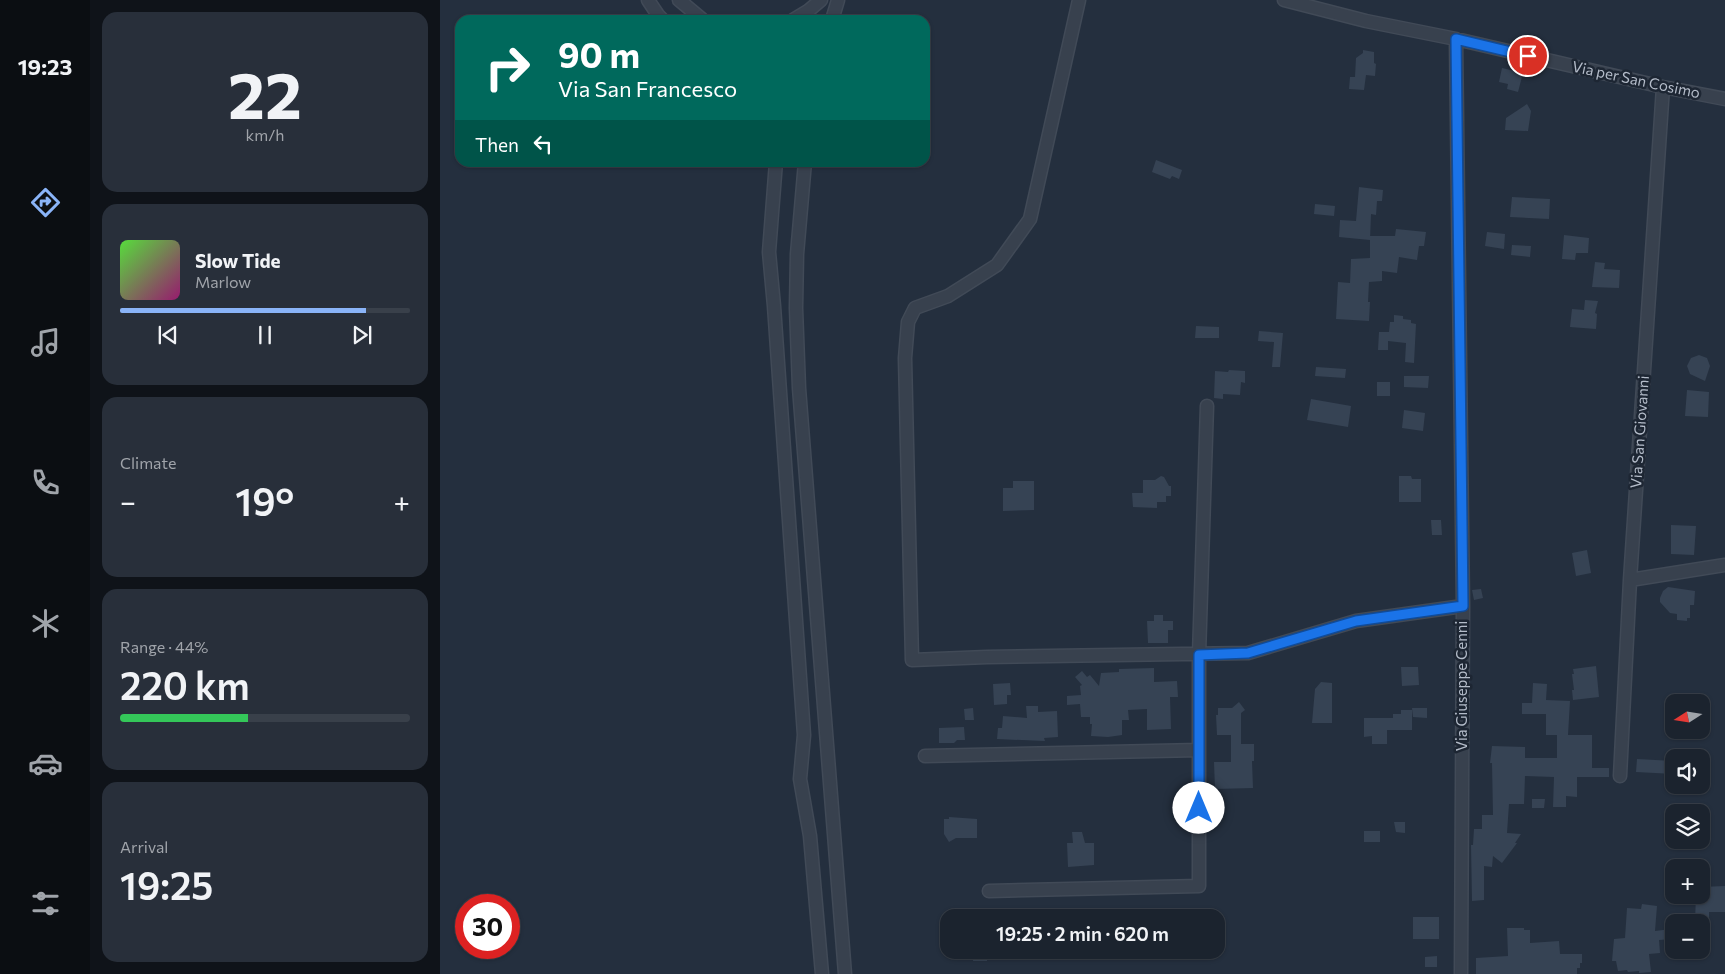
<!DOCTYPE html>
<html lang="en">
<head>
<meta charset="utf-8">
<style>
	:root { --surface:#1b232e; --page:#282f3a; --text:#f1f3f6; --muted:#a0a4aa; --line:#39404a; --accent:#8ab4f8 }
	body { margin:0; font-family:Commissioner,sans-serif; background:var(--page); color:var(--text); height:100vh; display:flex; flex-direction:column; font-size:19px; white-space:nowrap }
	* { box-sizing:border-box; margin:0 }
	p { font-size:16px; color:var(--muted) }
	.icon { flex:none; width:28px; height:28px; fill:none; stroke:currentColor; stroke-width:2; stroke-linecap:round; stroke-linejoin:round }
	.map { position:relative; flex:1; overflow:hidden }
	.details { display:flex; flex-direction:column; gap:12px; padding:12px; background:#0f1319; width:350px }
	.details>* { flex:none }
	.hud { position:absolute; left:15px; top:15px; width:475px; height:152px; border-radius:15px; box-shadow:0 1px 4px #0004,0 0 0 1px var(--line); background:#00695c; color:#fff; overflow:hidden }
	.needle { width:32px; rotate:258deg }
	.tools { position:absolute; left:1225px; top:694px; display:grid; gap:10px }
	.tools a { display:grid; place-items:center; width:45px; height:45px; border-radius:10px; background:var(--surface); box-shadow:0 1px 4px #0004,0 0 0 1px var(--line); font-size:25px }
	.speed { position:absolute; left:15px; top:894px; display:flex; gap:10px; font-size:25px; font-weight:700; text-align:center }
	.speed>* { display:grid; place-content:center; width:65px; height:65px; border-radius:50%; background:var(--surface); box-shadow:0 1px 4px #0004,0 0 0 1px var(--line); line-height:1 }
	.speed .limit { border:8px solid #d22; background:#fff; color:#111 }
	.pin { position:absolute; display:grid; place-items:center; width:42px; height:42px; color:#fff; margin:-21px; border:2px solid #fff; border-radius:50%; box-shadow:0 1px 5px #0007 }
	.me { position:absolute; width:55px; margin:-28px; rotate:0deg; stroke-linejoin:round; filter:drop-shadow(0 0 4px #0008) }
	.turn { display:flex; align-items:center; gap:18px; height:105px; padding:0 20px; font-size:22px }
	.turn .icon { width:65px; height:65px; stroke-width:2.5 }
	.turn b { display:block; font-size:35px; line-height:42px }
	.then { display:flex; align-items:center; height:48px; padding:0 20px; background:#0003; gap:10px; font-size:19px }
	.big { font-size:38px; font-weight:600; line-height:1.1 }
	.details .tile { flex:1; display:flex; flex-direction:column; justify-content:center; gap:8px; min-width:0; padding:0 18px; border-radius:15px; background:var(--page) }
	.details .dial { align-items:center; gap:0 }
	.dial b { font-size:65px; line-height:1 }
	.song { display:flex; align-items:center; gap:15px }
	.cover { width:60px; height:60px; border-radius:8px; background:linear-gradient(135deg,hsl(110 70% 55%),hsl(320 70% 35%)) }
	.played { height:5px; border-radius:2px; background:linear-gradient(90deg,var(--accent) 85%,var(--line) 85%) }
	.keys { display:flex; justify-content:space-around; direction:ltr }
	.heat { display:flex; justify-content:space-between; align-items:center; font-size:28px; direction:ltr }
	.charge { height:8px; border-radius:4px; background:linear-gradient(90deg,#34c759 44%,var(--line) 0) }
	.trip { position:absolute; left:500px; top:909px; width:285px; height:50px; border-radius:15px; background:var(--surface); box-shadow:0 1px 4px #0004,0 0 0 1px var(--line); font-weight:600; line-height:50px; text-align:center }
	main { display:flex; flex:1; min-height:0 }
	.tab-bar { display:flex; flex-direction:column; width:90px; justify-content:space-around; align-items:center; background:#0b0e12; color:var(--muted) }
	.tab-bar .icon { width:35px; height:35px }
	.tab-bar .current { color:var(--accent) }
	.tab-bar b { font-size:22px; color:var(--text) }
	.map>svg:first-child { display:block }
	.building { fill:#364354 }
	.lines { fill:none; stroke-linecap:round; stroke-linejoin:round }
	.minor-casing { stroke:#414a57; stroke-width:15 }
	.minor { stroke:#38414e; stroke-width:12 }
	.route-casing { stroke:#114b97; stroke-width:12 }
	.route { stroke:#1a73e8; stroke-width:9 }
	.labels { text-anchor:middle; stroke-width:5; stroke-linejoin:round; paint-order:stroke }
	.street-label { font-size:15px; fill:#b4bcc9; stroke:#1d2633 }
</style>
</head>
<body>
<main>
<nav class="tab-bar">
<b>19:23</b>
<svg class="icon current" aria-label="directions" viewBox="0 0 24 24"><path d="M12 3l9 9-9 9-9-9zM9 14v-3h6M13 9l2 2-2 2"/></svg>
<svg class="icon" aria-label="music" viewBox="0 0 24 24"><path d="M9 18V5l10-2v13"/><circle cx="6" cy="18" r="3"/><circle cx="16" cy="16" r="3"/></svg>
<svg class="icon" aria-label="phone" viewBox="0 0 24 24"><path d="M5 4h4l2 5-3 2q2 4 5 5l2-3 5 2v4C11 20 4 13 5 4z"/></svg>
<svg class="icon" aria-label="climate" viewBox="0 0 24 24"><path d="M12 3v18M4 7l16 10M4 17L20 7"/></svg>
<svg class="icon" aria-label="car" viewBox="0 0 24 24"><path d="M5 17H2v-5l4-1 3-4h7l3 4 3 1v5h-3M9 17h6M6 11h13"/><circle cx="7" cy="17" r="2"/><circle cx="17" cy="17" r="2"/></svg>
<svg class="icon" aria-label="filters" viewBox="0 0 24 24"><path d="M4 7h16M4 17h16"/><circle cx="9" cy="7" r="2"/><circle cx="15" cy="17" r="2"/></svg>
</nav>
<section class="details">
<div class="tile dial"><b>22</b><p>km/h</p></div>
<div class="tile">
<div class="song"><i class="cover"></i><div><b>Slow Tide</b><p>Marlow</p></div></div>
<div class="played"></div>
<div class="keys"><svg class="icon" aria-label="previous" viewBox="0 0 24 24"><path d="M18 5L8 12l10 7zM5 5v14"/></svg><svg class="icon" aria-label="pause" viewBox="0 0 24 24"><path d="M8 5v14M16 5v14"/></svg><svg class="icon" aria-label="next" viewBox="0 0 24 24"><path d="M6 5l10 7-10 7zM19 5v14"/></svg></div>
</div>
<div class="tile"><p>Climate</p>
<div class="heat"><a>−</a><b class="big">19°</b><a>+</a></div>
</div>
<div class="tile"><p>Range · 44%</p><b class="big">220 km</b><div class="charge"></div></div>
<div class="tile"><p>Arrival</p><b class="big">19:25</b></div>
</section>
<div class="map">
<svg width="1285" height="974" viewBox="0 0 1285 974">
	<rect width="100%" height="100%" fill="#242f3e"/>
	<path class="building" d="M923 50 934 52V63L936 64 935 76 926 75 924 90 909 89 910 77H915L916 58 923 53Z
		M1062 68 1083 73 1078 92 1067 89 1068 84 1059 82Z
		M1087 104 1091 111 1088 131 1065 130 1066 118Z
		M716 160 742 170 739 179 732 176 730 179 712 172Z
		M919 187 943 190 942 201H937L936 215 931 214 930 240 899 237 900 220 916 221Z
		M1072 197 1110 199 1109 219 1070 217Z
		M875 204 895 206 894 216 874 214Z
		M956 229 986 232 984 246H979L977 260 959 257 957 273 942 271V281L929 282 928 302H930L929 321 896 319 898 282 910 283 911 259 930 258V236H955Z
		M1047 232 1065 234 1064 249 1045 246Z
		M1124 235 1149 238 1148 253H1136L1135 260 1122 259Z
		M1072 245 1091 246 1090 257 1071 255Z
		M1155 262 1165 263 1164 269 1180 270 1179 288 1152 287Z
		M1145 300 1158 301 1155 313 1157 314 1156 329 1130 327 1132 309 1144 310Z
		M954 315 963 316V319L971 320V323L976 324 974 363 965 362 966 343 948 341V350H938L939 332H949L950 322H954Z
		M756 326 779 327V338H755Z
		M819 331 843 333 840 367H832L834 342 818 341Z
		M1259 355 1267 358 1270 366 1265 381 1250 374 1247 366 1251 358Z
		M876 367 906 369 905 378 875 376Z
		M789 370 805 371V383L801 382 800 395 783 394V399L774 398 775 371 788 372Z
		M964 376H989L988 388 964 387Z
		M937 382H950V396H937Z
		M1247 390 1269 392 1268 417 1245 416Z
		M871 399 911 406 908 427 867 420Z
		M964 410 985 413 983 431 962 428Z
		M721 476 724 477 729 486H731V496H726V502H717V508L693 507 692 493H703V480H715Z
		M959 476H971L972 479H981V502H959Z
		M573 481H594V510L563 511V488H573Z
		M991 520H1001L1002 535H992Z
		M1231 525 1256 526 1254 555 1231 554Z
		M1147 550 1151 573 1136 576 1132 553Z
		M1228 587 1255 591 1254 605H1250V618H1247V621L1237 620V614L1230 613 1220 602V598L1223 591Z
		M1041 589 1043 598 1034 600 1032 590Z
		M714 615H723V621H733V630H728V643H708L707 621H714Z
		M1156 666 1159 697 1133 700 1132 690H1134L1132 674H1134L1133 669Z
		M961 667H978L979 685 962 686Z
		M714 668V682L737 681 738 697H730L731 729 707 730V709L688 710 689 720H682V735L668 737 651 736 652 724H650V717H641L640 704 627 705V696L641 695 640 686 642 685 635 677 642 671 647 677 650 675 659 686 661 673 679 672V669Z
		M881 682 892 683V723H872L875 689Z
		M570 683 571 695H567V704L554 705 553 684Z
		M1093 683 1107 684 1106 700 1130 701 1128 735H1152V768H1169V777H1137V797L1126 796V807H1113L1114 777 1085 776 1084 804H1069L1067 833 1081 834 1075 843H1077L1062 863 1053 856 1052 867 1044 866V900L1032 901 1031 845H1033L1034 829H1042V815H1053L1052 763H1050L1052 746 1085 747V758H1117V735H1106V714H1082V703H1092Z
		M799 702 805 710 801 713V744H814V761H812L813 788 775 789 774 762H791V735H777L776 715H778V708H792Z
		M586 706H598V712L617 711 618 737 604 738 605 741 557 739 558 728H562L563 716 587 718Z
		M533 708 534 720H525L524 709Z
		M972 708H987V718L973 717Z
		M961 710H972V730H947V744H932V736L924 737V718H953V714H961Z
		M524 727 525 740H517L514 743H499V728Z
		M1197 759 1234 761V774L1196 772Z
		M1092 799H1105L1104 808H1092Z
		M509 817 537 819V838H516L509 842 504 834V819H509Z
		M954 822H965V833L956 832Z
		M924 831H940V842H924Z
		M632 832H642L645 843H654V865L628 867 627 843H633Z
		M1285 886V912H1269V922H1255L1256 895H1261V887Z
		M1202 904 1217 906 1215 931 1231 929 1232 939 1219 940 1220 953 1209 954 1211 972 1199 973V971L1188 972 1187 970 1178 971 1176 961H1172L1174 939 1185 938 1187 908 1201 909Z
		M973 917H999V939H973Z
		M1067 928H1084V930H1090V943L1119 941 1120 954H1142V963H1140V968H1137V974H1036V958L1068 956Z
		M534 950H547V961H533Z
		M997 956V967H985V957Z"/>
	<g class="lines">
		<defs>
			<path id="minor" d="M208 0 218 15 223 20
				M239 0 263 20
				M639 0 590 219 557 265 508 296 475 308 468 322 465 358 472 660 547 657 808 653 916 621 1023 606
				M844 0 926 21 1016 39 1223 87 1285 99
				M353 20 368 11 381 0
				M392 20 398 0
				M1016 39 1023 606 1021 974
				M336 162 329 252 334 306 364 735 360 779 370 836 382 974
				M365 162 357 254 356 308 359 388 405 974
				M1190 580 1285 565
				M485 756 759 750
				M1180 776 1190 580 1223 87
				M549 891 759 886V655L767 406"/>
		</defs>
		<use href="#minor" class="minor-casing"/>
		<use href="#minor" class="minor"/>
	</g>
	<g class="lines">
		<defs>
			<path id="route" d="M759 808V655L808 653 916 621 1023 606 1016 39 1088 56"/>
		</defs>
		<use href="#route" class="route-casing"/>
		<use href="#route" class="route"/>
	</g>
	<g class="labels">
		<g class="street-label">
			<text transform="translate(1196 80) rotate(12)" y="5">Via per San Cosimo</text>
			<text transform="translate(1200 432) rotate(-86)" y="5">Via San Giovanni</text>
			<text transform="translate(1022 686) rotate(-90)" y="5">Via Giuseppe Cenni</text>
		</g>
	</g>
</svg>
<div class="tools">
<a><svg class="needle" viewBox="-14 -14 28 28"><path d="M0-13l5 13h-10z" fill="#e53935"/><path d="M0 13l5-13h-10z" fill="#a0a4aa"/></svg></a>
<a><svg class="icon" aria-label="sound" viewBox="0 0 24 24"><path d="M4 9h4l5-4v14l-5-4H4zM17 9q2 3 0 6"/></svg></a>
<a><svg class="icon" aria-label="layers" viewBox="0 0 24 24"><path d="M12 4l9 5-9 5-9-5zM3 14l9 5 9-5"/></svg></a>
<a>+</a>
<a>−</a>
</div>
<div class="speed"><div class="limit">30</div></div>
<div class="pin" style="left:1088px;top:56px;background:#d93025"><svg class="icon" aria-label="arrive" viewBox="0 0 24 24"><path d="M6 21V4h12l-3 4 3 4H6"/></svg></div>
<svg class="me" style="left:759px;top:808px" viewBox="-20 -20 40 40"><circle r="19" fill="#fff"/><path d="M0-13L10 11 0 6-10 11z" fill="#1a73e8"/></svg>
<div class="trip">19:25 · 2 min · 620 m</div>
<div class="hud">
<div class="turn"><svg class="icon" aria-label="right" viewBox="0 0 24 24"><path d="M7 20v-9h11M14 6l5 5-5 5"/></svg><div><b>90 m</b>Via San Francesco</div></div>
<div class="then">Then<svg class="icon" aria-label="left" viewBox="0 0 24 24"><path d="M17 20v-9H6M10 6l-5 5 5 5"/></svg></div>
</div>
</div>
</main>
</body>
</html>
